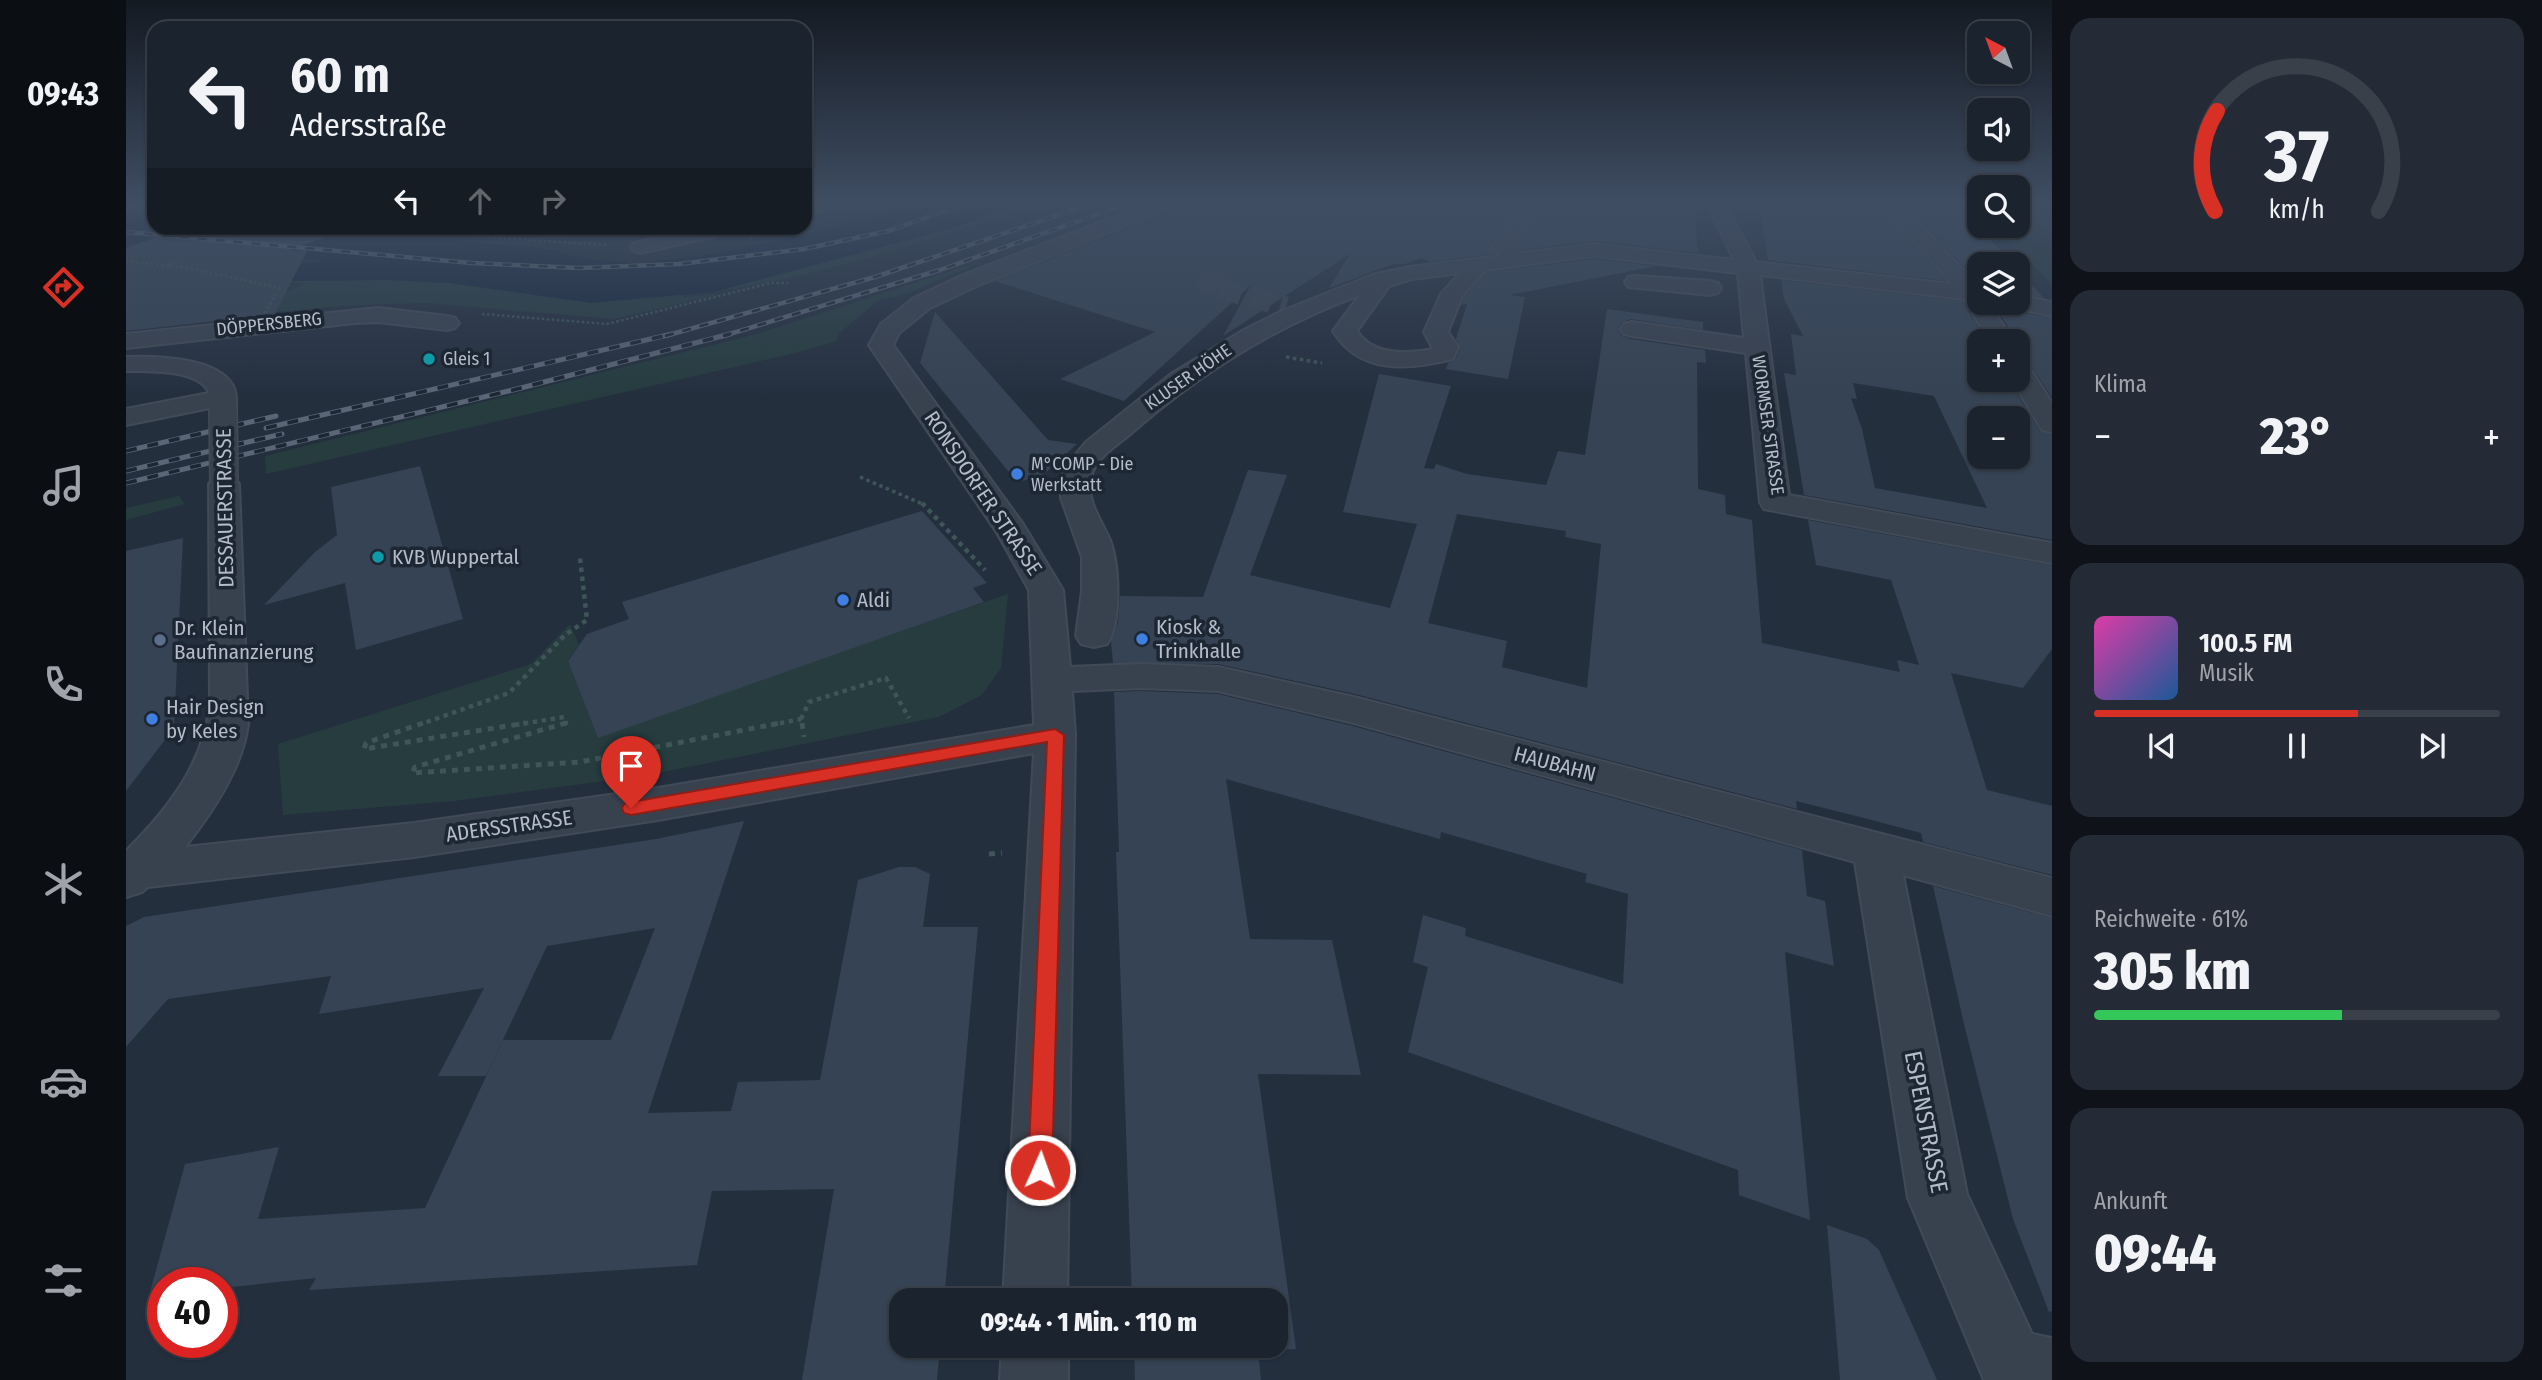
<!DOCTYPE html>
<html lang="de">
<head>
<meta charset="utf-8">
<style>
	:root { --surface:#1b232e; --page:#242b36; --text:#f1f3f6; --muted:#a0a4aa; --line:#39404a; --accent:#d93025 }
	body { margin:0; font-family:"Fira Sans Condensed",sans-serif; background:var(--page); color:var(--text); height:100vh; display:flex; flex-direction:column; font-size:26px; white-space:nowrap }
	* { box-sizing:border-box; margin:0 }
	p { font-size:23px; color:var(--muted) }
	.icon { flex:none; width:38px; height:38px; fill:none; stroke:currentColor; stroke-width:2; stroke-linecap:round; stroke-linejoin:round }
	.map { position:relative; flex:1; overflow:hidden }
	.panel { display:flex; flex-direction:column; gap:18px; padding:18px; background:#0f1319; width:490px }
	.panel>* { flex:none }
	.hud { position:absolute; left:21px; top:21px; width:665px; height:214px; border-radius:21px; box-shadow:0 2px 5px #0004,0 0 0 2px var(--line); background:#1b232e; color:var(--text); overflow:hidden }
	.needle { width:46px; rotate:319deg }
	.tools { position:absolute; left:1841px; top:21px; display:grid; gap:14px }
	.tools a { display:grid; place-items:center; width:63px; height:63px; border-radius:14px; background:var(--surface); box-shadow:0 2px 5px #0004,0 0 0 2px var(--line); font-size:35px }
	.speed { position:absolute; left:21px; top:1267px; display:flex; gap:14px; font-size:35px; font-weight:700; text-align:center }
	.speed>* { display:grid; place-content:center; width:91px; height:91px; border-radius:50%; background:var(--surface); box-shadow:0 2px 5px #0004,0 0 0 2px var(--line); line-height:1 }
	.speed .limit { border:10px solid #d22; background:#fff; color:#111 }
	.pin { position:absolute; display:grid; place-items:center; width:60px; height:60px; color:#fff; margin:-72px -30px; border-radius:50% 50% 50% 0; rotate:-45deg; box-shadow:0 0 7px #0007 }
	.pin .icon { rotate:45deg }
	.me { position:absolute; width:77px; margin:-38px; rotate:2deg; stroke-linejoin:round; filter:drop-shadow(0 0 5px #0008) }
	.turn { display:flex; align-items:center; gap:24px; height:147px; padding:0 28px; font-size:32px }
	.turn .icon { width:91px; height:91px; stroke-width:2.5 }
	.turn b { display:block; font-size:49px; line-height:60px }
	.lanes { display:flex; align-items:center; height:66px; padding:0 28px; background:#0003; justify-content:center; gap:35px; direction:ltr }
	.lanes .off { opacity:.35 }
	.big { font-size:52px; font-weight:800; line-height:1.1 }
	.panel .card { flex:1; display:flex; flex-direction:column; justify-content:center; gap:10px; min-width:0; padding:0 24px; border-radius:21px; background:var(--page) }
	.panel .dial { align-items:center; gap:0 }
	.dial svg { height:182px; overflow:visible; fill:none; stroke:var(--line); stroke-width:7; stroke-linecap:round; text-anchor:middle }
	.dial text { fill:var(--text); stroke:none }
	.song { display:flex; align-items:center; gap:21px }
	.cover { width:84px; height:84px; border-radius:10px; background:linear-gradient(135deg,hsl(320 70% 55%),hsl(210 70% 35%)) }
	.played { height:7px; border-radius:4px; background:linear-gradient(90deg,var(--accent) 65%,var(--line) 65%) }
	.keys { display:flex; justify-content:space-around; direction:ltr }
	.heat { display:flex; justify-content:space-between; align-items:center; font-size:38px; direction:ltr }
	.charge { height:10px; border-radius:5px; background:linear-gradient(90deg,#34c759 61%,var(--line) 0) }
	.trip { position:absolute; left:763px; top:1288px; width:399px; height:70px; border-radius:21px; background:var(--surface); box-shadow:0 2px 5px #0004,0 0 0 2px var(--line); font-weight:800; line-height:70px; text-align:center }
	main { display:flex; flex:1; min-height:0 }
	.dock { display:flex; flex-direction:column; width:126px; justify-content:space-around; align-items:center; background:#0b0e12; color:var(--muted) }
	.dock .icon { width:49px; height:49px }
	.dock .selected { color:var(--accent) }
	.dock b { font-size:32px; color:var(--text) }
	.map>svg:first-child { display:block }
	.green { fill:#263c3f }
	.water { fill:#17263c }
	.building { fill:#364354; fill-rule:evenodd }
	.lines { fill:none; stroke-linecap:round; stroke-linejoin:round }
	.minor-tunnel { stroke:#3a4453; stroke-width:21; stroke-dasharray:21 10; stroke-linecap:butt }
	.minor-casing { stroke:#414a57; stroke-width:4 }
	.major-casing { stroke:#414a57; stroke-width:4 }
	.path-far3 { stroke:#3f5557; stroke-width:2.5; stroke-dasharray:2.5 2.5; stroke-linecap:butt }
	.path-far2 { stroke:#3f5557; stroke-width:3.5; stroke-dasharray:3.5 3.5; stroke-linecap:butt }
	.path-far1 { stroke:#3f5557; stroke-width:4.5; stroke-dasharray:4.5 4.5; stroke-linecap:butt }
	.path { stroke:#3f5557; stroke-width:5; stroke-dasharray:6 6; stroke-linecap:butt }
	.minor { fill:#38414e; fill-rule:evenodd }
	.major { fill:#56606e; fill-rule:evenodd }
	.rail-far1-casing { stroke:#5a6575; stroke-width:4.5 }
	.rail-casing { stroke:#5a6575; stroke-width:5 }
	.rail-far1 { stroke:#1d2633; stroke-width:2.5; stroke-dasharray:9; stroke-linecap:butt }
	.rail { stroke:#1d2633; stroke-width:3.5; stroke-dasharray:11; stroke-linecap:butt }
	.minor-bridge-casing { stroke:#414a57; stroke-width:30; stroke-linecap:butt }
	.path-bridge { stroke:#3f5557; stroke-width:2.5; stroke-dasharray:2.5 2.5; stroke-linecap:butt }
	.minor-bridge { stroke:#38414e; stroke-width:27 }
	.route { fill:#d93025; stroke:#8d1f18; stroke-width:2 }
	.culture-dot { fill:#0f9aa8; stroke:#1d2633; stroke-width:2.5 }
	.shop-dot { fill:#3f7fe0; stroke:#1d2633; stroke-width:2.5 }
	.service-dot { fill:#5c6f8a; stroke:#1d2633; stroke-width:2.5 }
	.labels { text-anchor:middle; stroke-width:7; stroke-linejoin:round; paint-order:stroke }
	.far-street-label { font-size:18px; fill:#b4bcc9; stroke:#1d2633 }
	.far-poi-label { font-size:18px; fill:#b4bcc9; stroke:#1d2633; text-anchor:start }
	.street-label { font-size:21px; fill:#b4bcc9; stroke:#1d2633 }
	.poi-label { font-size:21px; fill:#b4bcc9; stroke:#1d2633; text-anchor:start }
	.near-street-label { font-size:24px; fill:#b4bcc9; stroke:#1d2633 }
</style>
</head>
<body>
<main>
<nav class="dock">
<b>09:43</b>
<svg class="icon selected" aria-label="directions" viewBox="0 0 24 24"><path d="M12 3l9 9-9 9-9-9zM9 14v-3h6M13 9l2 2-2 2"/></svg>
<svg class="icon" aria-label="music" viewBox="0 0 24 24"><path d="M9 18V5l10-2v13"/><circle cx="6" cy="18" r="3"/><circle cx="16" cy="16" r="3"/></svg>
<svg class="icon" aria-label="phone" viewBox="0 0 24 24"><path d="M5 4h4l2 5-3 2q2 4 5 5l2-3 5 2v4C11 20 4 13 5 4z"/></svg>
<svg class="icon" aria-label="climate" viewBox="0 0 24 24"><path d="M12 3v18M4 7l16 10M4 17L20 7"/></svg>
<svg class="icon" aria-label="car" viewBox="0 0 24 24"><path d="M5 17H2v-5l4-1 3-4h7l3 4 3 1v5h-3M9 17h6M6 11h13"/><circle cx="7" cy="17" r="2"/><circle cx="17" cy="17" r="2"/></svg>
<svg class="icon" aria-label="filters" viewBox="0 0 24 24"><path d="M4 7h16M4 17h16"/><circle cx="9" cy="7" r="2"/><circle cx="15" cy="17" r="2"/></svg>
</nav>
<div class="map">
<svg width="1926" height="1380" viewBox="0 0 1926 1380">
	<rect width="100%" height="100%" fill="#242f3e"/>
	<path class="green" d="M891 204H915C808 238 699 276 588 292L834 226Z
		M1892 204 1926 205V284L1866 226H1892Z
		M268 228H445L447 237 438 239Z
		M856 261 781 294 753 300 712 334 711 341 665 354 140 474 139 456 631 334Z
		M145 279 262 280 323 283 380 290 557 295V297L595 294 488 319 300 303 230 305 148 312 158 293 181 283 144 282Z
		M53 496 59 504 0 520V508Z
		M882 594 875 668 856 695 813 717 517 776 328 801 157 815 152 744 405 664 444 624 453 645 442 660 472 737Z"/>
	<path class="water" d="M790 204H891L834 226 588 292 465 303 323 283 262 280 0 283 197 261 69 247 0 244V217L28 218V228L209 229 422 249 458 258 487 262 518 263 593 253 699 230Z"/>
	<path class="building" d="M1065 204H1393L1365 243 1370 254 1305 262 1295 258 1279 264H1267L1203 288 1224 254 1097 336 1125 285 998 401 934 379 1029 332 869 281Z
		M1416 204H1568L1572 253 1468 241 1394 250 1390 245Z
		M1633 204H1754L1820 281 1642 260Z
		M1779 204 1829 205 1889 264H1853V283Z
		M56 228H211V233L163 250 181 251 149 314 0 331V248Z
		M1468 259 1530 266 1384 295 1399 297 1382 379 1320 369 1322 363 1329 360 1334 348 1330 339 1341 304 1335 305 1338 297 1361 272Z
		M1892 271 1918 298 1892 293Z
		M1655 280 1836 301 1860 341H1853V380H1883L1914 431 1926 434V540L1678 495 1658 373 1670 375 1665 334 1677 336 1658 299ZM1727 383 1808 396 1861 508 1749 488 1736 429 1725 398 1731 399ZM1853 418H1892V457H1853Z
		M1866 303H1878L1883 310 1926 318V398L1903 363 1892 360V341Z
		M1481 309 1577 322V330L1505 319 1496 322 1491 329 1496 336 1505 339 1579 350 1580 363 1571 362 1572 489 1599 495 1600 514 1626 520 1636 643 1774 672 1771 660 1793 665 1765 580 1690 565 1682 520 1926 565V649L1897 688 1825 673 1861 790 1926 806V875L1797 842 1795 833 1738 818 1670 801 1671 809 1229 694 1092 664 987 663 985 642 992 622 994 596 1077 597 1122 470 1161 475 1124 575 1264 608 1291 524 1217 512 1253 374 1325 386 1298 468 1308 469 1310 464 1341 474 1420 485 1432 451 1459 455ZM1331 514 1440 531 1439 537 1475 544 1461 688 1376 667 1381 641 1302 623Z
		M809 312 922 440 951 444 916 476 891 482 794 363Z
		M294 466 337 619 230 650 219 583 138 605 189 552 211 535 205 487Z
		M796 511 861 583 847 588 858 602 472 738 442 661 461 634 503 619 496 602Z
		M57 538 48 728 0 791V551Z
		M1015 691 1092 694 1227 726 1676 850 1681 896 1699 901 1708 966 1659 952 1684 1220 1613 1195 1612 1170 1282 1052 1302 967 1287 962 1297 915 1340 928 1339 936 1497 984 1502 894 1459 882 1461 874 1315 832 1314 839 1100 779 1124 939 1206 940 1235 1075 1132 1074 1170 1349 1132 1350 1135 1380H1009L1008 1346H1150V1300H1006L990 852H993L988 692Z
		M618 821 522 1113 605 1111 612 1082 694 1080 732 880 773 867H789L804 874 797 927H852L818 1300H775V1346H814L811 1380H676L708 1189 586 1191 571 1265 183 1290 190 1278 96 1288V1283H37V1294L23 1296 59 1164 153 1147 132 1219 299 1208 377 1040H485L529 928 421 946 360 1076H312L358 988 193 1014 205 976 42 999 0 1047V926L18 917 530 839Z
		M1807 886 1926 918V1311L1923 1312 1887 1219 1838 1024Z
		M1701 1225 1741 1239 1753 1250 1811 1380H1714Z"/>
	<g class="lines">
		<path class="minor-tunnel" d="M1096 274 1082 285 1160 307"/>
		<defs>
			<path id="minor" d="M679 204H709L706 208 679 215Z
				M1022 204H1048L1045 208 853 285 804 308 773 333 767 345 897 524 937 590 944 667 1015 664 1092 667 1228 697 1926 878V916L1777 875 1841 1194 1906 1334 1926 1338V1380H1858L1782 1198 1729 862 1228 723 1092 691 1015 688 946 691 949 735 941 1300H877L908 753 532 820 288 857 22 887 16 892 0 897V851C42 809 78 764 84 703L83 484 87 478 98 475 109 478 113 484 122 724C117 768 86 813 59 847L288 823 532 788 908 725 903 590 870 531 743 345 755 324 788 298 837 275Z
				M1396 204H1414L1387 245 1393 253 1468 244 1608 260 1581 204H1599L1630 262 1826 284 1756 204H1775L1853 287V303H1863L1887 341H1863L1838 299 1634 275 1663 495 1926 543V563L1638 509 1634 502 1620 353 1506 336 1498 334 1494 329 1498 324 1506 322 1618 338 1612 273 1468 256 1360 270 1336 296 1322 332 1332 347 1327 359C1282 370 1234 375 1207 331L1234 295C1147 327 1071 375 1002 436 986 449 964 462 964 485 963 504 976 522 984 540 993 564 996 622 981 644L968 647 955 644 950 636 956 591V557L935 498 934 481 939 467 960 442 1045 374 1118 330 1156 311 1249 274 1284 267 1374 256 1367 245ZM1334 273 1315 294 1298 332 1307 349C1281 354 1247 356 1231 331L1263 286 1286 279Z
				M576 228H599L601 230 598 234 515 253 508 251 505 247 508 243Z
				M1510 276 1584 281 1592 283 1595 288 1592 293 1584 295 1502 287 1499 282 1502 277Z
				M1892 295 1926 302V316L1884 307 1881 303H1892Z
				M252 308 321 316 329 318 333 323 329 328 321 330 252 322 229 323 0 348V334Z
				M0 357C29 356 92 357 107 386 111 393 110 401 110 408L106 414 97 416 88 414 84 408 0 425V409L83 393C74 369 21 371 0 371Z
				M1892 362 1901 364 1926 403V432L1916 430 1886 380H1892Z
				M876 1346H942V1380H874Z"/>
			<path id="major" d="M0 204H16L13 208 0 210Z"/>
		</defs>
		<use href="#minor" class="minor-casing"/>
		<use href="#major" class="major-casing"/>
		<path class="path-far3" d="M731 213 768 204
			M233 228 480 245
			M624 238 660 230
			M0 261 62 268 154 288 152 291
			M42 265 52 261
			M356 314 481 324 645 283H662"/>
		<path class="path-far2" d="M1160 357 1196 363
			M734 477 799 505"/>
		<path class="path-far1" d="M796 503 859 570
			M675 719 683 702 760 678 783 718
			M292 725 383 693 439 635 461 620 454 558
			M389 725 438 717 440 723 434 725
			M645 725 675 719 676 725"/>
		<path class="path" d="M297 723 240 743 238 749 400 723
			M440 723 289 767 286 773 454 762 654 723
			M676 723 678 737
			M863 854 876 853"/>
		<use href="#minor" class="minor"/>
		<use href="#major" class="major"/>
		<defs>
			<path id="rail-far1" d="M0 232 346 263 453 268 553 264 678 249 762 231 839 204
				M539 336 749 277 965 204
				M597 336 814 270 1001 204"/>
			<path id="rail" d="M140 428 546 334
				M0 451 150 416
				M0 471 156 434
				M0 483 391 389 604 334"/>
		</defs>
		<use href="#rail-far1" class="rail-far1-casing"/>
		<use href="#rail" class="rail-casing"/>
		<use href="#rail-far1" class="rail-far1"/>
		<use href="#rail" class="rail"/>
		<defs>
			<path id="minor-bridge" d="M97 408 98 484"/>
		</defs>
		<use href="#minor-bridge" class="minor-bridge-casing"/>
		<path class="path-bridge" d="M127 335 149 295"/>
		<use href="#minor-bridge" class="minor-bridge"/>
	</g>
	<linearGradient id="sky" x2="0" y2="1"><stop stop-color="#141a22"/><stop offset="0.51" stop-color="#3f4d63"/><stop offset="1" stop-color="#3f4d63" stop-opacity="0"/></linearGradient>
	<rect width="1926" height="397" fill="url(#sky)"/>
	<path class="route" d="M929 729 938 735 926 1170 922 1179 914 1182 905 1179 902 1170 921 742 505 815 498 813 496 808 498 804 505 802Z"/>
	<g class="culture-dot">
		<circle cx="303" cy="359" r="7"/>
		<circle cx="252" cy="557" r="7"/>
	</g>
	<g class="shop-dot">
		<circle cx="891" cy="474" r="7"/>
		<circle cx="717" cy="600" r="7"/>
		<circle cx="1016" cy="639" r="7"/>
		<circle cx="26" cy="719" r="7"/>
	</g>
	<circle class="service-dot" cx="34" cy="640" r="7"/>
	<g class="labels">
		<g class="far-street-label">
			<text transform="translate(143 324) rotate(-6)" y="6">DÖPPERSBERG</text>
			<text transform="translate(1062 377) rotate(-35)" y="6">KLUSER HÖHE</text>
			<text transform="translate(1642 425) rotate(82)" y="6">WORMSER STRASSE</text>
		</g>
		<g class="far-poi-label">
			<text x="317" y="365">Gleis 1</text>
			<text x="905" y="470">M°COMP - Die<tspan x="905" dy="21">Werkstatt</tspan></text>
		</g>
		<g class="street-label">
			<text transform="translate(857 493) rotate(56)" y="7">RONSDORFER STRASSE</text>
			<text transform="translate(99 508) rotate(-91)" y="7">DESSAUERSTRASSE</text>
			<text transform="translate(1429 764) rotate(15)" y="7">HAUBAHN</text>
			<text transform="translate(383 826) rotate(-8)" y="7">ADERSSTRASSE</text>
		</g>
		<g class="poi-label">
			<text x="266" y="564">KVB Wuppertal</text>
			<text x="731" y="607">Aldi</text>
			<text x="1030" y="634">Kiosk &amp;<tspan x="1030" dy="24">Trinkhalle</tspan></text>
			<text x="48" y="635">Dr. Klein<tspan x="48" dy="24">Baufinanzierung</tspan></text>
			<text x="40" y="714">Hair Design<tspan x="40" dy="24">by Keles</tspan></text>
		</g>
		<g class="near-street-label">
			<text transform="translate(1800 1122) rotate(79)" y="8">ESPENSTRASSE</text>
		</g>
	</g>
</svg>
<div class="tools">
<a><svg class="needle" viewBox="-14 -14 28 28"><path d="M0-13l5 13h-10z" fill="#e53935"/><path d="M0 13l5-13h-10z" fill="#a0a4aa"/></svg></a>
<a><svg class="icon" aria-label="sound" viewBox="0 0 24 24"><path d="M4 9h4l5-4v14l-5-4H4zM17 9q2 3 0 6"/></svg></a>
<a><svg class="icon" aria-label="search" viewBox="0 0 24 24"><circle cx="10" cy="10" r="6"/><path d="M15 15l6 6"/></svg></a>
<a><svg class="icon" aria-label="layers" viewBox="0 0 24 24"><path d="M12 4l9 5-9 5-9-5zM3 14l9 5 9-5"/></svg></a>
<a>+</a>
<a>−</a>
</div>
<div class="speed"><div class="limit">40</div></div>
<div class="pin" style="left:505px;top:808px;background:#d93025"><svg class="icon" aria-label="arrive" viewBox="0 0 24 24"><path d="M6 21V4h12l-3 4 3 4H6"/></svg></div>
<svg class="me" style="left:914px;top:1170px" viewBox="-20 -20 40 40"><circle r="17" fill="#d93025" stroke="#fff" stroke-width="3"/><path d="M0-11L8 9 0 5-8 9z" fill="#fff"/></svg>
<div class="trip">09:44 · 1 Min. · 110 m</div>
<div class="hud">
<div class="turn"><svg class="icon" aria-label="left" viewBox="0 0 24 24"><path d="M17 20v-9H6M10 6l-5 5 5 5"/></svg><div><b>60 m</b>Adersstraße</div></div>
<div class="lanes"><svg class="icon" aria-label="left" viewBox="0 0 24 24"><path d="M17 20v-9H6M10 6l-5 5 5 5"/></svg><svg class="icon off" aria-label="ahead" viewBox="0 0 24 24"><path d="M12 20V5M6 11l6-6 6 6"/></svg><svg class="icon off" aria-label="right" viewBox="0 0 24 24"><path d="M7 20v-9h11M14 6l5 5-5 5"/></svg></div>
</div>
</div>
<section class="panel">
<div class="card dial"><svg viewBox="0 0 100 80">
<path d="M14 69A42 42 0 1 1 86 69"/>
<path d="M14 69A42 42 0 0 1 15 25" stroke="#d93025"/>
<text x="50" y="56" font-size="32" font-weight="700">37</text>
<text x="50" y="72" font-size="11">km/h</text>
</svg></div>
<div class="card"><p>Klima</p>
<div class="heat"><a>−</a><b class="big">23°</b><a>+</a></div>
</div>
<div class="card">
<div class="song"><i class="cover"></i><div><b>100.5 FM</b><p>Musik</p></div></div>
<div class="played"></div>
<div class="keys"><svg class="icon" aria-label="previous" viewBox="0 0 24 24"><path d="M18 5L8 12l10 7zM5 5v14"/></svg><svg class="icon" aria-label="pause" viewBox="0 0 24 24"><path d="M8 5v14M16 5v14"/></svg><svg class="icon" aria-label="next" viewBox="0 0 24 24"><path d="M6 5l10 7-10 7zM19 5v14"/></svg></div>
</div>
<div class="card"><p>Reichweite · 61%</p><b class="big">305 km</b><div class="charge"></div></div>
<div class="card"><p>Ankunft</p><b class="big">09:44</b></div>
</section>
</main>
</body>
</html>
